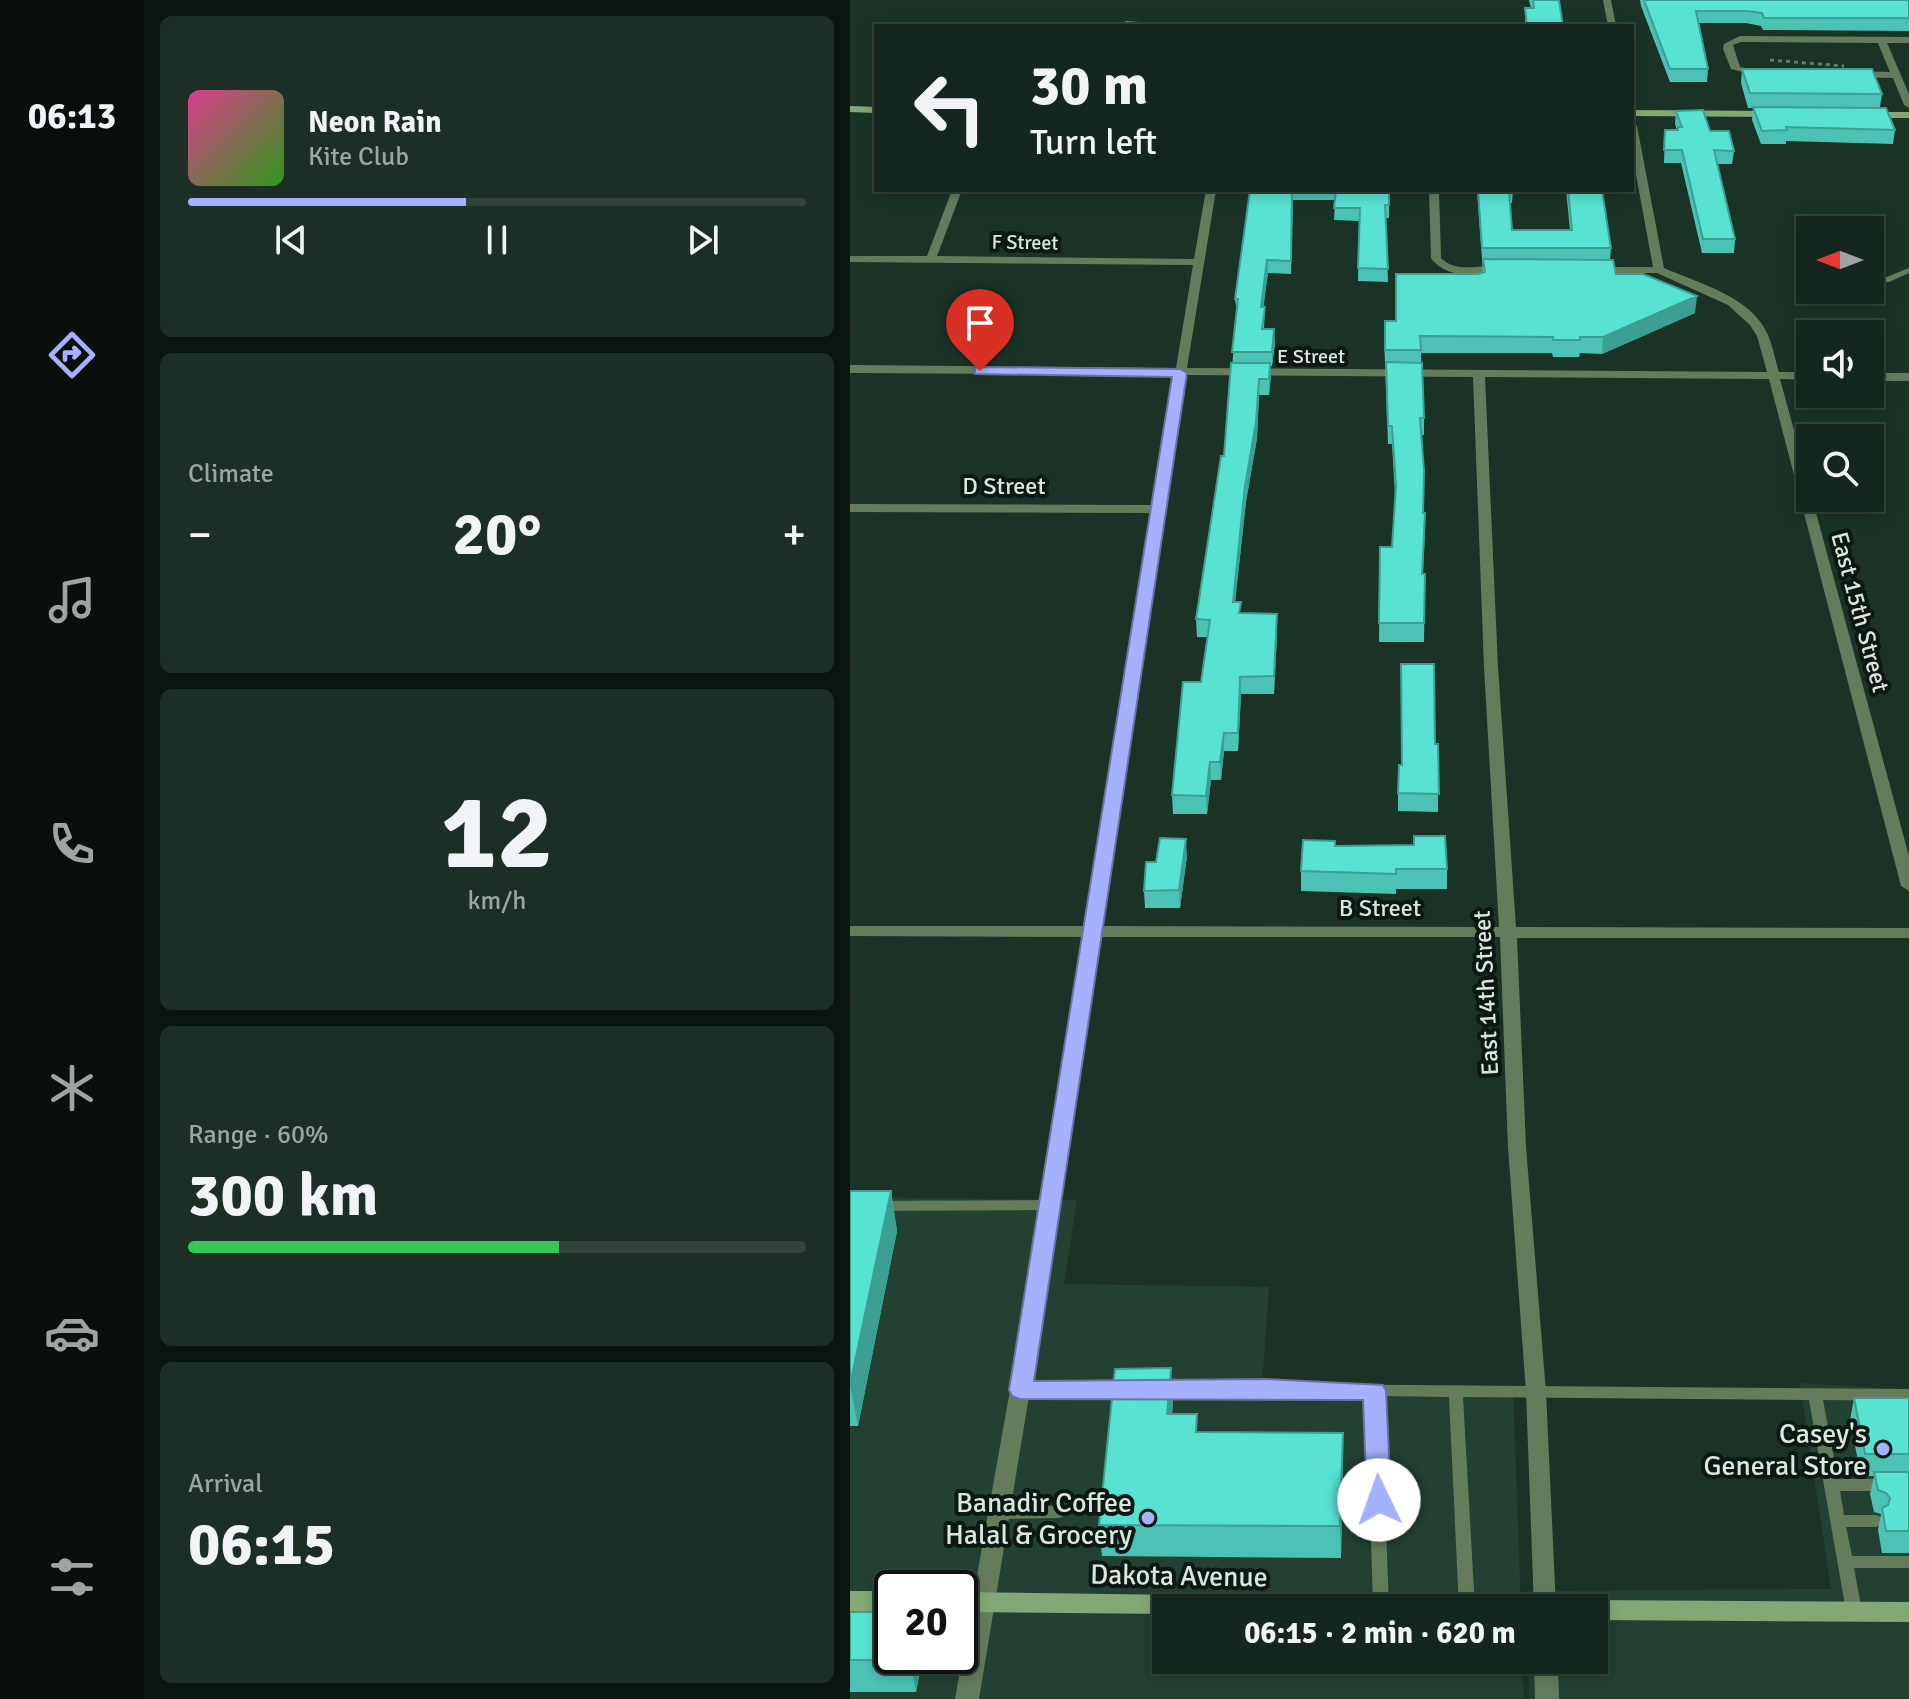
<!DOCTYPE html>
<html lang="en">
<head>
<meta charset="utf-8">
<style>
	:root { --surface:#14261d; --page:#1d2e26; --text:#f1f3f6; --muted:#9da5a4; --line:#33433b; --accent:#a4b1fc }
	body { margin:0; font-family:Signika,sans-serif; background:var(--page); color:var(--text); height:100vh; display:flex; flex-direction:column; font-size:30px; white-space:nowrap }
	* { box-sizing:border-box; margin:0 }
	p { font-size:26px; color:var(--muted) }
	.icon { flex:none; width:44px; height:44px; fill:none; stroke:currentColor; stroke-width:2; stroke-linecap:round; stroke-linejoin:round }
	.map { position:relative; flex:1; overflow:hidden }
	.details { display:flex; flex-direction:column; gap:16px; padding:16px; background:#0b1510; width:706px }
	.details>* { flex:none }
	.top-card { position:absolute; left:24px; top:24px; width:760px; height:168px; border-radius:0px; box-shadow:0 4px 12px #0003,0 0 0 2px var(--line); background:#14261d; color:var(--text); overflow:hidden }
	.needle { width:52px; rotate:270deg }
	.buttons { position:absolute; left:946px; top:216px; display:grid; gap:16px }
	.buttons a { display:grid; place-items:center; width:88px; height:88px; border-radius:0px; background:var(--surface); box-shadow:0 4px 12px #0003,0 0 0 2px var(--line); font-size:40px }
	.speed { position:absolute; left:24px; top:1570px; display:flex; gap:16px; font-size:40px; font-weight:700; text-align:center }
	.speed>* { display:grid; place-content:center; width:104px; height:104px; border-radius:50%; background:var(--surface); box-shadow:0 4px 12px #0003,0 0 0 2px var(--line); line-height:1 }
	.speed .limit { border:4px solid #111; border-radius:12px; background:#fff; color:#111 }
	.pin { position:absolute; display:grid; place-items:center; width:68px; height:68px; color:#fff; margin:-82px -34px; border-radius:50% 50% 50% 0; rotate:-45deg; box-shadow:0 0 8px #0007 }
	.pin .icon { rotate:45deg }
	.me { position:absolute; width:88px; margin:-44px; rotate:357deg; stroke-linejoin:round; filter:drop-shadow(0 0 6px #0008) }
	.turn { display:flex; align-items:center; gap:28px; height:168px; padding:0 24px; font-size:36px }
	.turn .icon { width:104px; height:104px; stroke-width:2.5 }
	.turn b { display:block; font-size:56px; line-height:68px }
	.big { font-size:60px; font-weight:700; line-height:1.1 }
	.details .widget { flex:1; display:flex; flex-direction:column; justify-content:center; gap:12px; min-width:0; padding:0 28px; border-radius:12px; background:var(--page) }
	.details .dial { align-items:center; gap:0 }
	.dial b { font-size:104px; line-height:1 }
	.song { display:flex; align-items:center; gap:24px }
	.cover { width:96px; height:96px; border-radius:12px; background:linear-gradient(135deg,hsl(330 70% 55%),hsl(110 70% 35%)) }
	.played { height:8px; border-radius:4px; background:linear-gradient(90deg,var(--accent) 45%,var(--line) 45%) }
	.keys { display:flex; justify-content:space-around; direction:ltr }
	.heat { display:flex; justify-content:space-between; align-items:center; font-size:44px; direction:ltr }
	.charge { height:12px; border-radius:6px; background:linear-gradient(90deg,#34c759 60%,var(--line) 0) }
	.trip { position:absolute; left:302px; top:1594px; width:456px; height:80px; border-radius:0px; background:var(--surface); box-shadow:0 4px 12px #0003,0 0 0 2px var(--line); font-weight:700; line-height:80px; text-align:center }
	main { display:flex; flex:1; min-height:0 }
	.dock { display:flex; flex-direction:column; width:144px; justify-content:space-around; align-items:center; background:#080f0c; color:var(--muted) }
	.dock .icon { width:56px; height:56px }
	.dock .active { color:var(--accent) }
	.dock b { font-size:36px; color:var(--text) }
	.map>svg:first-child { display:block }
	.built { fill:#224132; fill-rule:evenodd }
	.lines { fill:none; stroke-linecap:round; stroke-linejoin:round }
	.path { stroke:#667a70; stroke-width:3; stroke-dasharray:4 4; stroke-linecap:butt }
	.service { fill:#647c5c; fill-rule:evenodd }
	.minor { fill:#647c5c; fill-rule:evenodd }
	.secondary { fill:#82a875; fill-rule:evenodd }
	.wall { fill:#4bc2b4 }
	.shaded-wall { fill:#3d9e92 }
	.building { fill:#57e2d1; stroke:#3d9e92; stroke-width:2 }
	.route { fill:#a4b1fc; stroke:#6b73a4; stroke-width:2 }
	.poi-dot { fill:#a4b1fc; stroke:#0e1813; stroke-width:3 }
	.labels { text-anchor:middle; stroke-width:8; stroke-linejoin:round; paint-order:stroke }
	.far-street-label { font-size:20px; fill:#d9e7df; stroke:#0e1813 }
	.street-label { font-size:24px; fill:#d9e7df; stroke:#0e1813 }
	.near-poi-label { font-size:28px; fill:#d9e7df; stroke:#0e1813; text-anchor:end }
	.near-street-label { font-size:28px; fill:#d9e7df; stroke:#0e1813 }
</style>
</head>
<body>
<main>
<nav class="dock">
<b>06:13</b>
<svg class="icon active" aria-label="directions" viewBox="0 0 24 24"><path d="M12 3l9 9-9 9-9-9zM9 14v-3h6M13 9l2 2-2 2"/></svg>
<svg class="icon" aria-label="music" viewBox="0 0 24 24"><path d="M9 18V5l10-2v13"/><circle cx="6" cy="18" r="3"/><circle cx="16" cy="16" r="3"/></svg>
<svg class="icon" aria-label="phone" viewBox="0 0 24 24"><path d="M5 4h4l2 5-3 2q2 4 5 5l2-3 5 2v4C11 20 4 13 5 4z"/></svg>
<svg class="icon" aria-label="climate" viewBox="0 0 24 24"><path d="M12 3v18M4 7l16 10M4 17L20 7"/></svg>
<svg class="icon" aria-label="car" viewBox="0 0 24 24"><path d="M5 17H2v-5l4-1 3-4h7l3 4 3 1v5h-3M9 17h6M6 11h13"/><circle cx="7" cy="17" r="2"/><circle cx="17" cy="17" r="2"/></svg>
<svg class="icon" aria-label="filters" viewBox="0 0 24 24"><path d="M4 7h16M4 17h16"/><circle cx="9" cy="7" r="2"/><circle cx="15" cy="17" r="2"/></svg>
</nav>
<section class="details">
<div class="widget">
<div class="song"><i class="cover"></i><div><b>Neon Rain</b><p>Kite Club</p></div></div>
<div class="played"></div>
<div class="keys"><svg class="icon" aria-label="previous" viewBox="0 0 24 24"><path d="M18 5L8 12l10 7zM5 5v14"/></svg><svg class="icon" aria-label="pause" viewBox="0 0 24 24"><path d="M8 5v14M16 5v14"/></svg><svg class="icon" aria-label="next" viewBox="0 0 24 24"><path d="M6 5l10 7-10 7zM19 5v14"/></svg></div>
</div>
<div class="widget"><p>Climate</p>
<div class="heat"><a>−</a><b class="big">20°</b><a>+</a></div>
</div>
<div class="widget dial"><b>12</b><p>km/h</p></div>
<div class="widget"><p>Range · 60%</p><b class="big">300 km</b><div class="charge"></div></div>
<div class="widget"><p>Arrival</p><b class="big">06:15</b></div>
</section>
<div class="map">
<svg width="1059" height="1699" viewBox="0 0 1059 1699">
	<rect width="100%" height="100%" fill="#1b3327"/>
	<path class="built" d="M0 1197 227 1200 214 1284 419 1287 412 1384 663 1387 671 1608H316V1660H672L674 1699H0ZM42 1588H110V1656H42Z
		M950 1383 1059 1390V1699H679L678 1660H744V1608H677V1591L981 1589Z"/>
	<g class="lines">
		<path class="path" d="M920 60 994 66"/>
		<path class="service" d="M1059 268V273L1039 282 1020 284V280L1034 278Z
			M198 1200 203 1202 205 1205 203 1208 198 1210 0 1211V1201Z
			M278 1383 283 1385 285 1389 283 1393 278 1395 170 1396 165 1394 163 1390 165 1386 170 1384Z
			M311 1383 1059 1389V1401L973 1400 988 1479H1059V1491H990L994 1515H1026L1031 1517 1033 1521 1031 1525 1026 1527H996L1002 1556H1059V1568H1004L1012 1611 1009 1616 1004 1618 999 1616 996 1611 959 1400 613 1397 625 1608H609L599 1397 531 1396 539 1608H523L517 1396 311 1395 306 1393 304 1389 306 1385Z
			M209 1506 214 1508 216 1512 214 1516 209 1518 149 1519 144 1517 142 1513 144 1509 149 1507Z"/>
		<path class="minor" d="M753 0H761L766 26H758Z
			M890 36 1059 37V43H1037L1059 94V108L1054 105 1043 78 1004 77 999 74 1004 71 1040 72 1028 43 891 42 883 45 890 67 915 72 917 74 912 77 881 69 873 49 874 44Z
			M782 123 787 126 814 268C850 284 901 296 918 335 923 347 925 360 929 372H960V380L930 379 960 489V498H962L1059 856V891L1051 886 919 379 635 377 648 667 666 927 1059 928V938H667L676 1147 696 1392 706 1608H684L676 1392 658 1147 650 937H249L180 1390 129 1699H105L160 1390 233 937 0 936V926H234L301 513 0 512V504L302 505 324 375 0 373V365L326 368 343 265 0 262V256H77L102 190H112L87 256 344 259 356 190H366L337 368 917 372 907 336 900 325 878 305 807 273H743L738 270 743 267H803L782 153ZM336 375 623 377 634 667 649 927 251 926Z
			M579 190H589L591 258C610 277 637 259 656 270L655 272C631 276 597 280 581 258Z
			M1020 373H1059V381H1020Z
			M684 1660H708L709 1699H685Z"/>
		<path class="secondary" d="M0 106 26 107V113L0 112Z
			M782 110 924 111 929 114 924 117 782 116Z
			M1059 112V118H1020L1015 115 1020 112Z
			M0 1591H42V1611H0Z
			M110 1592 547 1598 555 1601 558 1608H316V1614L110 1612Z
			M744 1600 1059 1602V1622L744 1620V1608H734L736 1603Z"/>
	</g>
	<path class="wall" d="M679 0H709L713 26H675V8H681Z
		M790 0H1059V31L913 30 911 26 896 23H849L858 69 857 82H820L791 6Z
		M892 69 1032 94 1030 107 1045 130 1043 144 936 141V144H911L902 120 903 108H898L891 83Z
		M826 111 860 131 884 151 882 164H867L885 239 884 253H852L831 163H814L815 130H827L825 124Z
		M400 190H539V218H536L538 282 508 281 509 221 484 220 485 200H443L441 274 418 273 413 307H415L414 329 425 343 422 366H421L419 395H409L407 438 396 502 385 602 391 614H427V632L424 694H391L388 751H374L371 780H361L357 814H323L322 795 351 682 357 637H347L346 619 374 456 387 312 385 299Z
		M627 190H663L662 203H660L662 230H720L716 190H752L761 248 760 260 766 274 845 313 752 354 730 353 729 357H703L702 353H571L574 418V435H572L573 513 575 531 573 574H575L574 642H529L530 547H542L545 495 542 444H538L534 337 546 321 628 274 633 273Z
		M585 744H588V812L548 811V793L552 765Z
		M486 846 597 869V889H546V894L451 891V871Z
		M337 856 330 908H295L294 891Z
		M0 1191H41L47 1231 8 1426H0Z
		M1004 1398H1059V1553H1032L1028 1530 1031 1514 1024 1512 1020 1494 1024 1476H1011L1000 1420Z
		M323 1400 322 1414 348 1432 493 1465 491 1558 252 1556 249 1525Z
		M0 1612 42 1656H73L66 1692H0Z"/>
	<path class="shaded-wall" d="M417 260 418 273 412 320 411 307Z
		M847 296 845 313 752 354 753 337Z
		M424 329 425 343 422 366V352Z
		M420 363 421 379 419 395V379Z
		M409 379V395L407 438 396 502 383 620V602Z
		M427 614V632L424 694V676Z
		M390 677 391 694 388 751V733Z
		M374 733V751L371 780 370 762Z
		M360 762 361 780 357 814 356 796Z
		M336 839 337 856 330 908 329 890Z
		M41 1191 47 1231 8 1426 0 1385Z
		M321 1368 323 1400 320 1446 317 1414Z
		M493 1433V1465L491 1558 490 1526Z
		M61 1656H73L66 1692 60 1660Z"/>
	<path class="building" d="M683 0H709L713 26H677L675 8H684Z
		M794 0H1059V18H914L912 13 897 11H846L858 69H820Z
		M276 22 303 24 305 26H275Z
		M892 69H1022L1032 94 900 93Z
		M903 107 1036 108 1045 130 936 127 937 130 912 131Z
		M853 110 860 131H879L884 151 864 150 885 239H853L832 150H814L815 130H828V127H832L826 111Z
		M400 190H442L441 261 417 260 411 307H415L412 329H424L422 352H382L388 299H385Z
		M486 190H539V205H535L538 269 508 268 510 208H484Z
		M628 190H659L662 230H722L718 190H752L761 248H632Z
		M633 259 763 260 766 274H793L847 296 753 337H730V340H703V337L570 336 571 350H535V321H546V274H628L635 272Z
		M536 362 572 363 574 418H570L574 471 573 513H575L572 574H575L574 623H529L530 547H542L546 486 542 426H538Z
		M381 363H420L419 379H409L406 422 395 486 383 602H391L389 613 427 614 424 676 390 677 388 733H374L370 762H360L356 796 322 795 333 682H351L360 620 346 619 371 456H374Z
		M551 664H584L585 744H588L589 794 548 793 549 765H552Z
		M564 836H595L597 869H546V874L451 871 453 840 485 841V846L564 845Z
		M310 838 336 839 329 890 294 891 296 862H306Z
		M0 1191H41L0 1385Z
		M321 1368 317 1414H347L346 1432 493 1433 490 1526 249 1525 265 1369Z
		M1004 1398H1059V1454H1015Z
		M1024 1472H1059V1531H1036L1032 1508 1038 1505 1040 1498 1036 1493 1028 1490Z
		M0 1612H42V1656H61L60 1660H0Z"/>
	<path class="route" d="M130 367 330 369 337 373 184 1381 416 1379 533 1385 536 1391 541 1500 538 1507 529 1510 520 1507 517 1500 513 1400 170 1399 162 1396 159 1390 322 377 125 374V368Z"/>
	<g class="poi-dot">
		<circle cx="1033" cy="1449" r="8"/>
		<circle cx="298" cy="1518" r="8"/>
	</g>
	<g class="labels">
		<g class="far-street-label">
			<text transform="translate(175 242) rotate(1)" y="7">F Street</text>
			<text x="461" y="363">E Street</text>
		</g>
		<g class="street-label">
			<text x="154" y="494">D Street</text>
			<text transform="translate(1010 612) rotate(75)" y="8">East 15th Street</text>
			<text x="530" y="916">B Street</text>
			<text transform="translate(636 993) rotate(-93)" y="8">East 14th Street</text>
		</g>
		<g class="near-poi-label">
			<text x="1017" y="1443">Casey's<tspan x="1017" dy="32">General Store</tspan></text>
			<text x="282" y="1512">Banadir Coffee<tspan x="282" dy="32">Halal &amp; Grocery</tspan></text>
		</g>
		<g class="near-street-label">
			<text transform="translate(329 1575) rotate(1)" y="10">Dakota Avenue</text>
		</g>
	</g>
</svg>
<div class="buttons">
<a><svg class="needle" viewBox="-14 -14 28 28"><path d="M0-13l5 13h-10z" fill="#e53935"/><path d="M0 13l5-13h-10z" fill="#9da5a4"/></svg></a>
<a><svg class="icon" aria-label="sound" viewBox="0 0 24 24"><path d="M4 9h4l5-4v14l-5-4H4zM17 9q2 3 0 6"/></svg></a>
<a><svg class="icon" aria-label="search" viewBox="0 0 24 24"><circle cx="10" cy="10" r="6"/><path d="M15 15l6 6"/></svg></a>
</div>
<div class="speed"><div class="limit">20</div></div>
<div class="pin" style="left:130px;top:371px;background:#d93025"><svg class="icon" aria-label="arrive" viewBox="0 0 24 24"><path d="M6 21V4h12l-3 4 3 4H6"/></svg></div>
<svg class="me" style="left:529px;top:1500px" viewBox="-20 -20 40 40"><circle r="19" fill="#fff"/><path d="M0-13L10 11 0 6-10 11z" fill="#a4b1fc"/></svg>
<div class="trip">06:15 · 2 min · 620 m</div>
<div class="top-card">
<div class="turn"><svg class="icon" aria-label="left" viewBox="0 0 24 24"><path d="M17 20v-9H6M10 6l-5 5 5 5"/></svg><div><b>30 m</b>Turn left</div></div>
</div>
</div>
</main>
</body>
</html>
